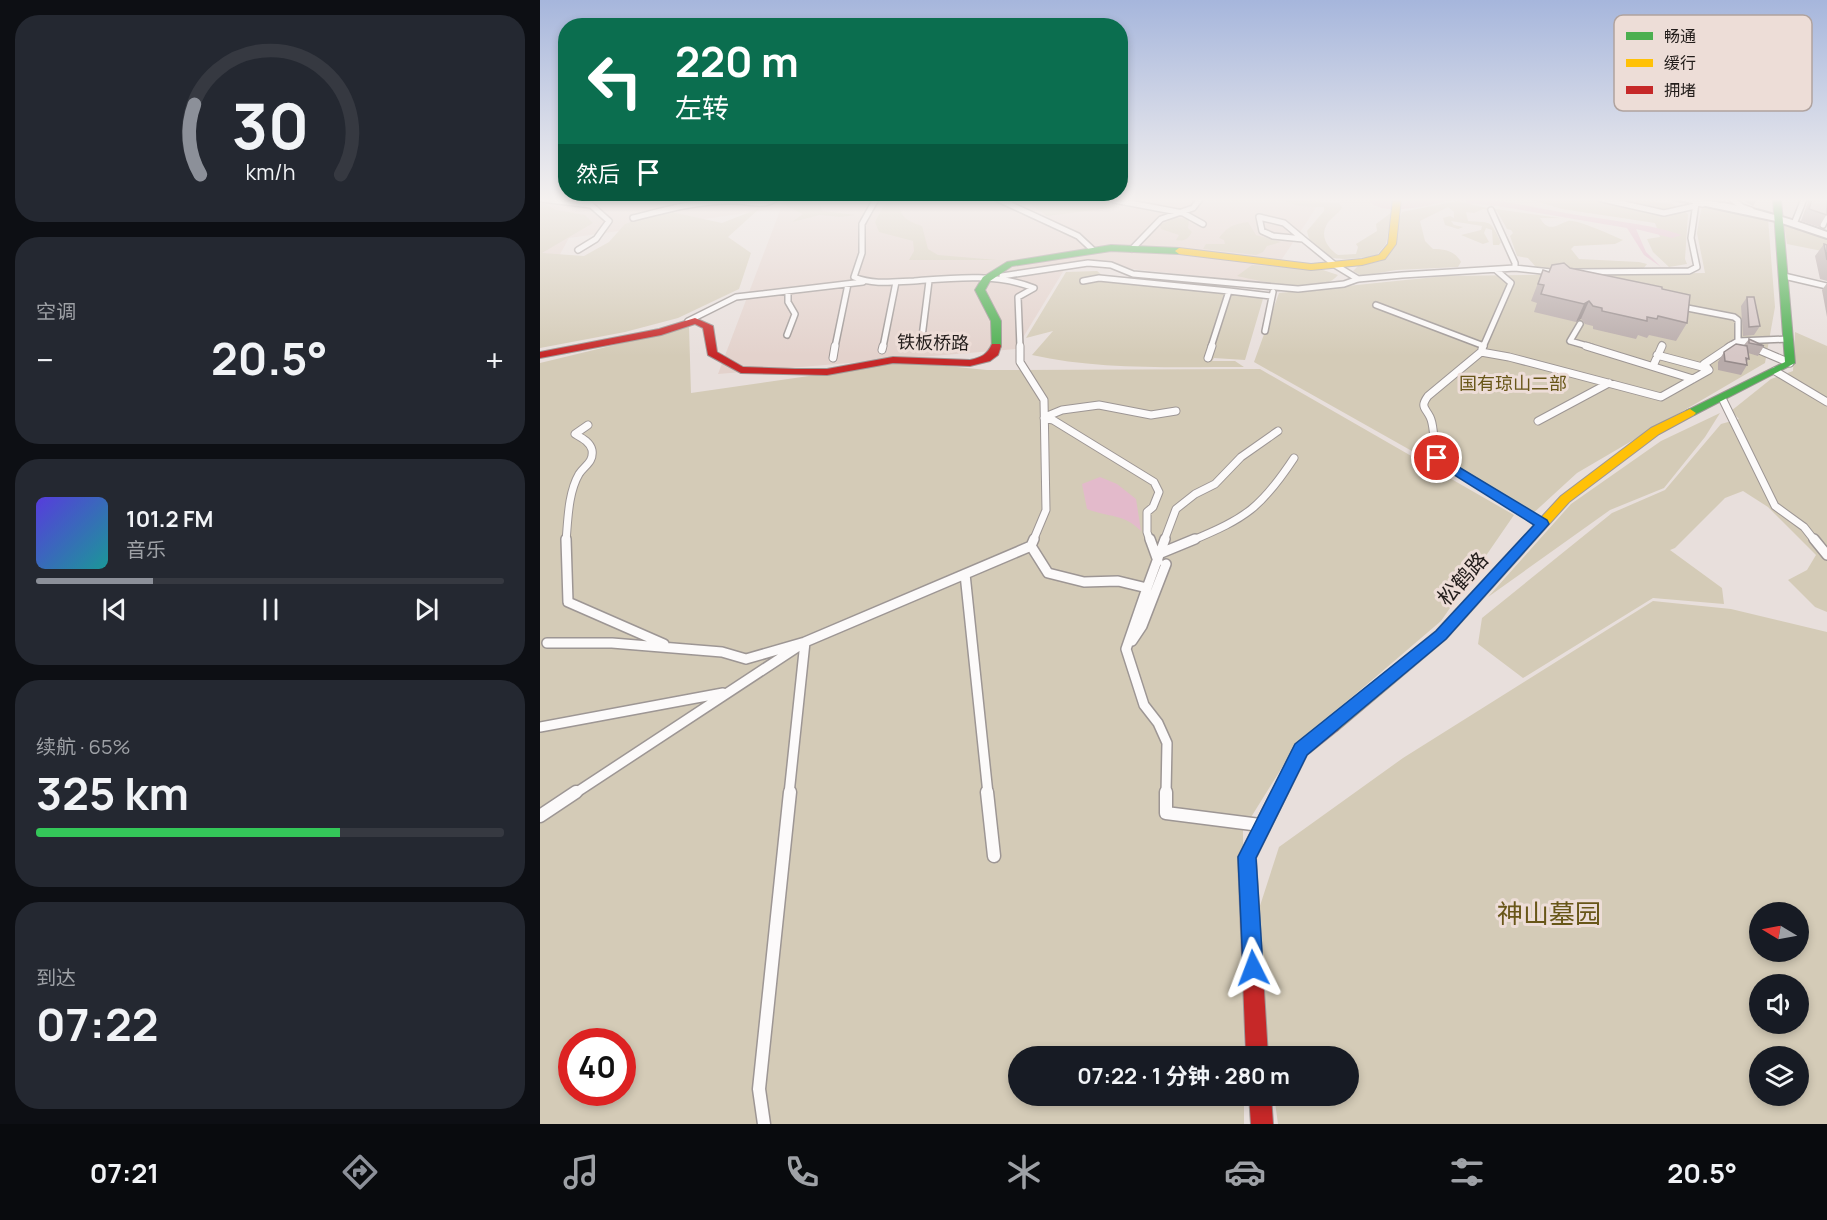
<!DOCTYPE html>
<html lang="zh">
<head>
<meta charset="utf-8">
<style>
	:root { --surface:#171b24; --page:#242831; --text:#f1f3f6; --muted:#9ea1a6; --line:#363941; --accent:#8c9099 }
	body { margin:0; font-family:Manrope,"Noto Sans SC",sans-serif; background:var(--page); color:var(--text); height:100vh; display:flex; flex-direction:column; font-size:22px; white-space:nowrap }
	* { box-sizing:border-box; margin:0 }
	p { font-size:20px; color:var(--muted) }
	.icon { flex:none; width:33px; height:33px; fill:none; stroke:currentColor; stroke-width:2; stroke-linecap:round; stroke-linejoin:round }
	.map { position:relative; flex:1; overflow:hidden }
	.sheet { display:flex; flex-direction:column; gap:15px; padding:15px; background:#0d0f14; width:540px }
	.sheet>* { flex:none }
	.top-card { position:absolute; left:18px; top:18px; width:570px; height:183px; border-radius:24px; box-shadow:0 3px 9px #0003; background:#0b6e4f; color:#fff; overflow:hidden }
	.needle { width:39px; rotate:280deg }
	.buttons { position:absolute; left:1209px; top:902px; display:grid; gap:12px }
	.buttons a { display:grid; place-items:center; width:60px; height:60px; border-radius:50%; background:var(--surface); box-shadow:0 3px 9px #0003; font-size:30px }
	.speed { position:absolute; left:18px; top:1028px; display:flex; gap:12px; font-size:30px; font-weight:700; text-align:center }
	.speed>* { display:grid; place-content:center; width:78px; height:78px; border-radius:50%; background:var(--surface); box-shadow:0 3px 9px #0003; line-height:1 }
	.speed .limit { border:9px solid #d22; background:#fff; color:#111 }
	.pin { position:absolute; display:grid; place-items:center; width:51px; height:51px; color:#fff; margin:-26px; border:3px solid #fff; border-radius:50%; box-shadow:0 2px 6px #0007 }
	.me { position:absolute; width:66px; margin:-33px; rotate:357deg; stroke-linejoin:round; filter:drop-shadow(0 0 4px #0008) }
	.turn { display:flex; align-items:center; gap:21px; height:126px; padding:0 18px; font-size:27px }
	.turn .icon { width:78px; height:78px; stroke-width:2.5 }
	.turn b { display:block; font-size:42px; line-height:51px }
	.then { display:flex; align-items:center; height:57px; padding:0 18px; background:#0003; gap:12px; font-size:22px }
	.big { font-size:45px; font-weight:700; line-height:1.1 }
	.sheet .tile { flex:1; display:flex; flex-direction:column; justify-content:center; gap:9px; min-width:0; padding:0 21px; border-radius:24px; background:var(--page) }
	.sheet .dial { align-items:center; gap:0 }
	.dial svg { height:156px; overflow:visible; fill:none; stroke:var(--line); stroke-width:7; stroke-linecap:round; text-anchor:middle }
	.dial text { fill:var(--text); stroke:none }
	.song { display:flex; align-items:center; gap:18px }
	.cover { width:72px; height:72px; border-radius:9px; background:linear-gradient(135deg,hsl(250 70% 55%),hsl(180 70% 35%)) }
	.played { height:6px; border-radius:3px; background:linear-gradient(90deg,var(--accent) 25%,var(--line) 25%) }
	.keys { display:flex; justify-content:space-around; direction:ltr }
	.heat { display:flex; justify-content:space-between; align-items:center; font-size:33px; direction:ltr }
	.charge { height:9px; border-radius:4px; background:linear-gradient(90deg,#34c759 65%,var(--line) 0) }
	.trip { position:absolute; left:468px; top:1046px; width:351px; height:60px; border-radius:30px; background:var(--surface); box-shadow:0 3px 9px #0003; font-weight:700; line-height:60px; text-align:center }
	.menu { display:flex; height:96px; justify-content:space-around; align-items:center; background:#090b0e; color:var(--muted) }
	.menu .icon { width:42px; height:42px }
	.menu .selected { color:var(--accent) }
	.menu b { font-size:27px; color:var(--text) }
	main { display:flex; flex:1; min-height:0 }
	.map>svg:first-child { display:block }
	.built { fill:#e3d2cc }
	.green { fill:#d4cbb7; fill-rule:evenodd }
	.water { fill:#e3bacb }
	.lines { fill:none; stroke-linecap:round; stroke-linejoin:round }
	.lane-far3-casing { stroke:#9d9694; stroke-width:8 }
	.lane-far2-casing { stroke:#9d9694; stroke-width:9 }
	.lane-far1-casing { stroke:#9d9694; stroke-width:12 }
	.lane-casing { stroke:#9d9694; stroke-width:15 }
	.street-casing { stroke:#9d9694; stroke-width:4 }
	.fast-casing { stroke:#9d9694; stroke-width:2 }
	.slow-casing { stroke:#9d9694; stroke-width:2 }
	.jam-casing { stroke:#9d9694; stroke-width:2 }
	.lane-far3 { stroke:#fcfafa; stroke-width:5 }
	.lane-far2 { stroke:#fcfafa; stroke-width:7 }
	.lane-far1 { stroke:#fcfafa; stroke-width:9 }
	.lane { stroke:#fcfafa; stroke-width:12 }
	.street { fill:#fcfafa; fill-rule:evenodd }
	.fast { fill:#4caf50; fill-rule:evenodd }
	.slow { fill:#ffc107; fill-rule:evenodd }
	.jam { fill:#c62828; fill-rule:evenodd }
	.wall { fill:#b8abaa }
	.shaded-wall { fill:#968b8b }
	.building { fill:#d6c7c6; stroke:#968b8b; stroke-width:1.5 }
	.route { fill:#1a73e8; stroke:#114b97; stroke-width:1.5 }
	.labels { text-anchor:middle; stroke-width:6; stroke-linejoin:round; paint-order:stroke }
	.far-street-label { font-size:18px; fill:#231d1b; stroke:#edddd7 }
	.far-park-label { font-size:18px; fill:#685618; stroke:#edddd7 }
	.street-label { font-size:21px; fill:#231d1b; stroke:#edddd7 }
	.near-park-label { font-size:26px; fill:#685618; stroke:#edddd7 }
	.key { fill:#edddd7; stroke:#b0a39f; stroke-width:1.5 }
	.key-label { font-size:16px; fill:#231d1b }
</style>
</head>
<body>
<main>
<section class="sheet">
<div class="tile dial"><svg viewBox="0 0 100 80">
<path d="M14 69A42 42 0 1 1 86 69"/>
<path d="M14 69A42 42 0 0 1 11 33" stroke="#8c9099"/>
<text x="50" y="56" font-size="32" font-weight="700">30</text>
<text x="50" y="72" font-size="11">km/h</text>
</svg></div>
<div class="tile"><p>空调</p>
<div class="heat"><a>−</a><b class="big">20.5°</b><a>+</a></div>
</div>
<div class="tile">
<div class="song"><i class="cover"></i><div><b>101.2 FM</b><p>音乐</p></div></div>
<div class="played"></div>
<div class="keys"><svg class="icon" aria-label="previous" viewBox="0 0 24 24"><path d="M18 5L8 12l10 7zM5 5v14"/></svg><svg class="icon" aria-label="pause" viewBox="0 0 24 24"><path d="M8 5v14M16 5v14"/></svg><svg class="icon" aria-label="next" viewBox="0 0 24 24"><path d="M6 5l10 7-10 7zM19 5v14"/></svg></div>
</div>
<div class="tile"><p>续航 · 65%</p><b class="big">325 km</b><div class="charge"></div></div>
<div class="tile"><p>到达</p><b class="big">07:22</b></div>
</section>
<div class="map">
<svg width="1287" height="1124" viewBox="0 0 1287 1124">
	<rect width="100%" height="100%" fill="#e8dfdc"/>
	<path class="built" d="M0 199H782L726 283 552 265 524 270 476 349 178 374 241 208 29 238 0 290Z"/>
	<path class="green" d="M244 199 271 201 280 204 282 211 316 215 300 217 280 215 252 222 263 214 242 204Z
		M351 199H366L359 204C360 218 370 222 382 226L388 249 398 255 457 260H369L374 251 373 241 339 232 335 222 343 207Z
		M738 199 799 203 802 208C798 214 788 220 786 226 780 238 789 249 798 255L816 254 818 247 816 244 837 231 836 224 852 212 846 244 836 256C809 259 774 267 767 231L784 211V207L758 206Z
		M989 199H1088L1132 204 1148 214 1145 259 1147 264 1129 267 1113 252 1107 239 1120 237 1115 223 1022 209Z
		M516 200H562L578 207 507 216 487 202Z
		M0 201 16 210 45 215 53 223 2 253 44 256 69 242 85 224 102 218 131 212 182 223 220 208 188 237 211 253 199 289 138 318 85 332 0 348Z
		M917 201 942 207 1020 218H1000C1009 234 1018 224 1028 221 1035 218 1074 236 1083 240L1075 244 1034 246 1031 249 1039 259 1099 262 1107 264 1103 269 990 268 982 266H995L988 258 977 256 970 236 973 233 971 230 967 229 957 211 943 209 934 213 926 212 928 221C954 223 949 220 961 242L959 245H953L952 230 946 228 944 233 949 242 943 244 921 235 941 230 942 226 911 221 914 225 923 227 918 229 905 225 903 218 910 216 914 218V212L908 207 880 221 885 241 893 249C905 249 915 251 921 262L918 267 856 270 822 276 813 271 818 266 841 261 862 212Z
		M1162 205 1228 219 1235 307 1225 363 1037 473 989 517 714 362 739 293 905 276 1165 273 1157 233Z
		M634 218 649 219 648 228 652 232C648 239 644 242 636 240L639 235 621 229 620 225Z
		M1243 218 1287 234V252L1247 244Z
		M708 222 716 235 741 242 727 246 723 252 716 255 663 249 666 244H685L684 240 679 238C688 226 694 224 708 222Z
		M712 265 780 269 798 275C782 296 720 281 697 276Z
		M557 271 562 275 725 292 705 360 674 358 672 361H695L704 367C637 367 557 370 492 355L513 331 486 338 526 272Z
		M149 327 151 393 366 362 447 370 720 369 974 515 901 621 756 745 703 830 704 1056H478V1095H704V1124H0V363ZM32 1041H82V1092H32Z
		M1255 332 1287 346V612L1275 607 1248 580 1267 570 1276 555 1228 507 1203 491 1185 498 1135 548 1130 550 1182 588 1184 604 1113 598 983 678 938 644 942 618 1072 513 1125 490 1181 424 1199 419 1191 411 1231 379 1253 371Z
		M1180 413 1165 437 1124 488 1070 510 948 597 1031 504 1121 441Z
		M1113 601 1191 609 1287 632V1124H738L734 1095H808V1056H728L717 915 739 847 863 758ZM1220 912H1258V951H1220ZM1220 984H1258V1023H1220ZM1220 1056H1258V1095H1220Z"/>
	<path class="water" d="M831 199H911L912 200C890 205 847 217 830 202Z
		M924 199C959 199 981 205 1015 211 1057 220 1100 221 1142 235L1132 238 1096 229 1106 252 1121 267 1104 255 1087 228 958 206 927 203Z
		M560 477 577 484 596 499 601 531C583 513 570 518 547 509L542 484Z"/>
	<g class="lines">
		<defs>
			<path id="lane-far3" d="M2 199 51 205 69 221 56 239 38 250
				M336 199 322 224V253L314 277C334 285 352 282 374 281 412 278 457 273 494 288L478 297 480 347
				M458 199 538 236 553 250
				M1062 199 1124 213 1155 206
				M1192 199 1202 207 1211 210
				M574 200 643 213 663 224
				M951 210 975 263V268
				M719 217 744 223 763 239 733 236 722 231Z
				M93 218C126 210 160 200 194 201 208 201 222 207 235 199
				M1254 224 1264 199
				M1283 225 1287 215
				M763 239 795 265 818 279
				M592 249 621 219 653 208 660 199
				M1036 272 1149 271 1157 267 1151 238 1156 203 1163 204
				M462 276 548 263 571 265 593 274 758 289 804 284 818 279 862 275 975 268 1011 272
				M1244 276 1287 286
				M543 281 559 278 689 291
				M836 305 944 346
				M1137 306 1194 317 1198 320V341L1188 347
				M148 321 196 297 323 282
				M1040 324 1030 341 1051 347
				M725 331 733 292
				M247 335 255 314 248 302V291
				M382 337 389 281
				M295 347 308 284
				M343 347 356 282
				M671 347 689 291 731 296
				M943 347 971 283 956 270
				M1121 347 1122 345
				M1213 347 1198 341 1248 339"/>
			<path id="lane-far2" d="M480 346V362L504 400 506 510 493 541
				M1046 346 1153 379
				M1210 346 1250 363
				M942 349 943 346
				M342 350 343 346
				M1117 355 1166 368
				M293 358 295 346
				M668 358 672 346
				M1113 366 1122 346
				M1235 371 1287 402
				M1182 398 1235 506 1264 527 1275 541
				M505 417 522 410 559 405 611 415 636 411
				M504 418 513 420 614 482 619 492 613 507 607 512V532L610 541
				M998 421 1069 383
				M1002 523 879 447 894 437C893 431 893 423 890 417 885 407 880 407 888 396L941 352 969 357 1121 397 1169 370 1164 364 1191 346
				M26 541C28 520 28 493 39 474 44 466 54 462 52 450 50 442 42 438 35 434L48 425
				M624 541 636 509 655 494 675 484 701 457 738 431
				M651 541C706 518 721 508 754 458"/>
			<path id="lane-far1" d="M26 539 28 602 124 644
				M610 539 618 561
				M1274 539 1287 555
				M491 546 508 573 544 582 578 581 607 588 586 649 604 705 618 723 627 743 626 794
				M621 553 655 539
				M425 574 448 794
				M607 588 625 539
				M592 641 602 626 626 564
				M7 643H72L182 652 206 659 265 642 249 794
				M0 727 183 693
				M34 794 265 642 491 546 494 539"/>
			<path id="lane" d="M447 792 454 856
				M626 792V813L720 825
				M0 816 36 792
				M224 1124 219 1089 250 792"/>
			<path id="street" d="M1133 199C1185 198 1239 215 1287 232V238L1236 221Z"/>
			<path id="fast" d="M1233 199H1241L1255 363 1154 415H1146V411L1245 362Z
				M571 245 639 248 643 251 639 254 571 251 472 266 450 281 445 290 461 321V346L460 348H452L451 321 435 290 443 277 467 262Z"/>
			<path id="slow" d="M853 199H861L856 244 845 259 822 265 771 270 639 254 635 251 639 248 771 264 822 259 839 255 848 244Z
				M1150 409 1156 413 1154 415 1119 434 1029 502 906 639 798 730 792 732 786 730 784 725 786 720 896 631 1021 496 1111 428Z"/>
			<path id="jam" d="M155 318 173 326 177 352 203 367 255 369H287L353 357 430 360C442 357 447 355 452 344H460L461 346 458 355 450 361 430 366 353 363 287 375 201 373 168 355 163 328 155 324 121 335 0 358V352L119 329Z
				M792 718 798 720 800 725 798 730 767 755 716 858 728 1056H706L698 857 755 745Z
				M709 1095H731L733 1124H711Z"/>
		</defs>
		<use href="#lane-far3" class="lane-far3-casing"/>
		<use href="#lane-far2" class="lane-far2-casing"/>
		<use href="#lane-far1" class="lane-far1-casing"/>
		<use href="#lane" class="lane-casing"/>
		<use href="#street" class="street-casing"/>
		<use href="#fast" class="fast-casing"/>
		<use href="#slow" class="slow-casing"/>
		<use href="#jam" class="jam-casing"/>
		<use href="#lane-far3" class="lane-far3"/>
		<use href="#lane-far2" class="lane-far2"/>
		<use href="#lane-far1" class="lane-far1"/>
		<use href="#lane" class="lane"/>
		<use href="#street" class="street"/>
		<use href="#fast" class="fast"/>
		<use href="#slow" class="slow"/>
		<use href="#jam" class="jam"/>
	</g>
	<path class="wall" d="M1202 199H1217L1213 206 1202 200Z
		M1269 199H1287V214L1279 227 1261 221Z
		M1284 244 1287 245V281L1280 279 1275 256Z
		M1030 268 1122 289 1147 323 1136 341 1109 335 1107 338 1098 335 1096 339 1053 329V326L1045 324 1041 319 1036 322 994 312 997 303 991 301 1003 270 1009 272Z
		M1287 283V317L1282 290Z
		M1207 297 1220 326 1214 335 1203 336 1201 306Z
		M1209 339 1224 346 1218 356 1208 353 1209 359 1206 362 1207 365 1201 375 1178 370V362L1184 352 1204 345Z"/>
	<path class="shaded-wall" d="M1049 301 1041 319 1036 322 1044 304Z"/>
	<path class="building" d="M1272 199H1287V215L1269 209Z
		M1284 244 1287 245V260Z
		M1024 263 1030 268 1122 287V289L1150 295 1147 323 1118 316 1117 319 1107 317V321L1062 311V308L1053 306 1049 301 1044 304 1001 294 1004 285 998 284 1003 270 1009 272 1012 265Z
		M1207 297H1214L1220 326 1209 327Z
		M1209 339 1224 346 1209 343Z
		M1196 344 1207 346 1209 359 1206 358 1207 365 1185 361 1184 352Z"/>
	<linearGradient id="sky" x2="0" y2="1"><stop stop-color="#a6b6dc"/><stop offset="0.56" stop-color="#f5f1ef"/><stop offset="1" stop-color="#f5f1ef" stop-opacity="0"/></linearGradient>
	<rect width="1287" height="356" fill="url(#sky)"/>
	<path class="route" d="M897 454 1007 520 1009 524 906 639 767 755 716 858 723 968 720 975 713 978 706 975 703 968 698 857 755 744 896 631 994 525 892 461 891 458Z"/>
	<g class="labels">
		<g class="far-street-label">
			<text transform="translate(393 343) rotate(1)" y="6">铁板桥路</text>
		</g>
		<g class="far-park-label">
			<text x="973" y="390">国有琼山二部</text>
		</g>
		<g class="street-label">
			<text transform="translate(923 579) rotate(-48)" y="7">松鹤路</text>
		</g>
		<g class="near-park-label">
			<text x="1009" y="923">神山墓园</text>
		</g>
	</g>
	<rect x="1074" y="15" width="198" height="96" rx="9" class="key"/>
	<rect x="1086" y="32" width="27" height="8" fill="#4caf50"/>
	<rect x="1086" y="59" width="27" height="8" fill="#ffc107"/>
	<rect x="1086" y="86" width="27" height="8" fill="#c62828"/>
	<g class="key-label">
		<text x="1124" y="42">畅通</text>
		<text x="1124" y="69">缓行</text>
		<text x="1124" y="96">拥堵</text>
	</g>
</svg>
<div class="buttons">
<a><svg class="needle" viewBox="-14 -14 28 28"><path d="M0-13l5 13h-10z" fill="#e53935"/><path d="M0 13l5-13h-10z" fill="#9ea1a6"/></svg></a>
<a><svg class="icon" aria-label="sound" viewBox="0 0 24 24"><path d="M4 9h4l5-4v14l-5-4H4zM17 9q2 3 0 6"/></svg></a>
<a><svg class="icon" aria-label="layers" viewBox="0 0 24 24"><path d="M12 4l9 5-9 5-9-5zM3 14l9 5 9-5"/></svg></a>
</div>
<div class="speed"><div class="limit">40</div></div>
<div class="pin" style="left:897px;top:458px;background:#d93025"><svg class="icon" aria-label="arrive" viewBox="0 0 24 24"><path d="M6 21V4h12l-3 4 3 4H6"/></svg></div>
<svg class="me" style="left:713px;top:968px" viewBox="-20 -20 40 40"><path d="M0-17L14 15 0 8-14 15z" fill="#1a73e8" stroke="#fff" stroke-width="4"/></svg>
<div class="trip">07:22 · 1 分钟 · 280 m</div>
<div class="top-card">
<div class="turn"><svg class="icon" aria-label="left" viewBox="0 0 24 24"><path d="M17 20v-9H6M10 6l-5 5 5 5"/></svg><div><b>220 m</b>左转</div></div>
<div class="then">然后<svg class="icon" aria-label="arrive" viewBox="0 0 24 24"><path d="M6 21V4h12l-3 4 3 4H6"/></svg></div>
</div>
</div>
</main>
<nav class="menu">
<b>07:21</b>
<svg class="icon selected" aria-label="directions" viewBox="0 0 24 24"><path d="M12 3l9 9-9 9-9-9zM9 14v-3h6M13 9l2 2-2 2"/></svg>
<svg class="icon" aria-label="music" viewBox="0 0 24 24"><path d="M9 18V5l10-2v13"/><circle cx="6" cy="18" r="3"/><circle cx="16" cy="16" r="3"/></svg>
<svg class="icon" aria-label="phone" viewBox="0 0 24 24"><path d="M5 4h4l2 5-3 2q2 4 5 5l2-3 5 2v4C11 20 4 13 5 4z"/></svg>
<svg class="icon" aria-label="climate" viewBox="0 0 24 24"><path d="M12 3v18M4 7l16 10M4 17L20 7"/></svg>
<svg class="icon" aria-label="car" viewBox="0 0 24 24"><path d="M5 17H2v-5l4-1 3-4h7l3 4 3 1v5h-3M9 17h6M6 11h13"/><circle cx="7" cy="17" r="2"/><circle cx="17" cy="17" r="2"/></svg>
<svg class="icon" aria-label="filters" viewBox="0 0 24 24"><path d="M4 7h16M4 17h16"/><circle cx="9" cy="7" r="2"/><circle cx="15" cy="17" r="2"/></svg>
<b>20.5°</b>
</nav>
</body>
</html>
